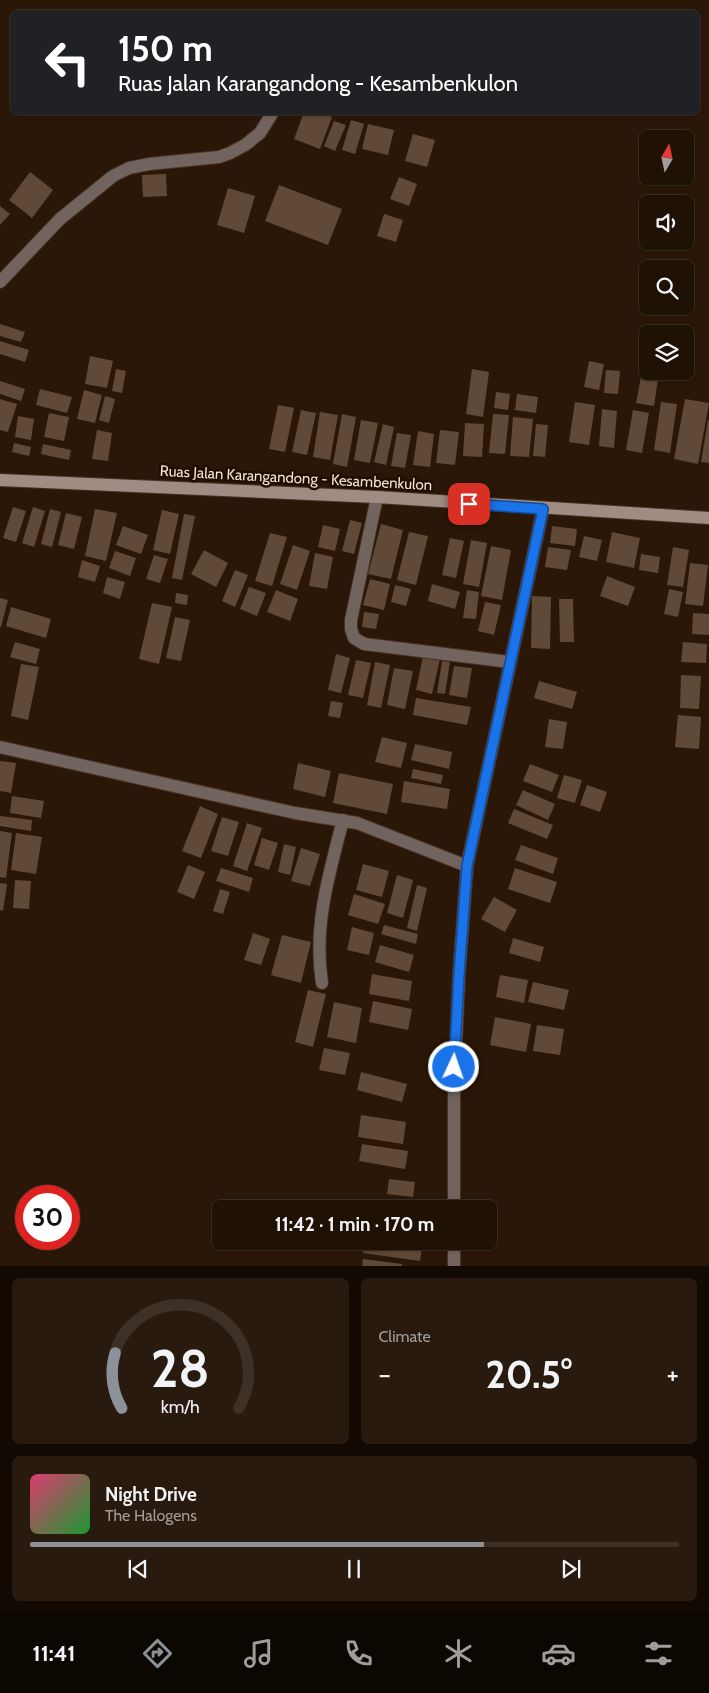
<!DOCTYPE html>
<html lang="en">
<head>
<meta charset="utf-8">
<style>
	:root { --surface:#201105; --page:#281a0f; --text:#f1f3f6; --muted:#a29d9a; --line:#3d3127; --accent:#8c9099 }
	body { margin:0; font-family:Cabin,sans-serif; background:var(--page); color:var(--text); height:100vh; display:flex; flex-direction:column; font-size:19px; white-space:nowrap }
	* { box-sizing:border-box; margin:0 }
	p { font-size:16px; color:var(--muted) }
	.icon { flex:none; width:28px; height:28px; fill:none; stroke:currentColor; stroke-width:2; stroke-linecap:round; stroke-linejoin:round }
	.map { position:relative; height:1266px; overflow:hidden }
	.sheet { display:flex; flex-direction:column; gap:12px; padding:12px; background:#120903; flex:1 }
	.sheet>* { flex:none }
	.banner { position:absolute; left:10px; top:10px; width:690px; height:105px; border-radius:8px; box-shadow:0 1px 4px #0004,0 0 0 1px var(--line); background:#202124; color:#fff; overflow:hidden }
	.needle { width:32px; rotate:9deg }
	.buttons { position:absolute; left:639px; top:130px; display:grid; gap:10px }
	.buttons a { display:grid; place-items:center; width:55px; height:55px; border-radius:8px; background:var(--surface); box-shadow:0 1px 4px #0004,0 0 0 1px var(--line); font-size:25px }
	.speed { position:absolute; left:15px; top:1185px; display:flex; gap:10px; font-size:25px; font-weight:700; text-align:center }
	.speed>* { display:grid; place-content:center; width:65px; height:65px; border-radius:50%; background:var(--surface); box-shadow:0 1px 4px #0004,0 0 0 1px var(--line); line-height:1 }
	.speed .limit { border:8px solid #d22; background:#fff; color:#111 }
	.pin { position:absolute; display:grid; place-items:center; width:42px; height:42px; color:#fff; margin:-21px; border-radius:10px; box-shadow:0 2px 8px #0006 }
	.me { position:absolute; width:55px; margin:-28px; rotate:3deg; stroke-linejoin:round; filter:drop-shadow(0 0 4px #0008) }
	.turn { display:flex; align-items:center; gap:18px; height:105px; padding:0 25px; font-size:22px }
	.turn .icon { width:65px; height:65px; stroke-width:2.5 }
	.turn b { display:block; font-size:35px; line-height:42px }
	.big { font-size:38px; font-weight:700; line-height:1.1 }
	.sheet .card { flex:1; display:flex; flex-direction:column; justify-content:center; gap:8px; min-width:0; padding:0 18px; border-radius:8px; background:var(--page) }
	.sheet .dial { align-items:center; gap:0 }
	.dial svg { height:130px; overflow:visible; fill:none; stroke:var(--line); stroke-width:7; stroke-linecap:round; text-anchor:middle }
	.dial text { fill:var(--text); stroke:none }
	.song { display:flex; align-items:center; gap:15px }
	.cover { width:60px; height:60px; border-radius:8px; background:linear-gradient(135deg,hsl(340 70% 55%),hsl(130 70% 35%)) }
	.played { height:5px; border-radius:2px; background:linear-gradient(90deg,var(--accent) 70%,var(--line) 70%) }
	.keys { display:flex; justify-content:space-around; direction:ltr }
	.heat { display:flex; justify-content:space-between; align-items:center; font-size:28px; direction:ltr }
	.sheet .tiles { flex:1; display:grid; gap:12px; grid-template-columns:1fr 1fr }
	.card:last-child { grid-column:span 2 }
	.trip { position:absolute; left:212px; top:1200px; width:285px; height:50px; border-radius:8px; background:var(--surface); box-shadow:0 1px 4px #0004,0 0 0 1px var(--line); font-weight:700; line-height:50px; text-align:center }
	.menu { display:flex; height:80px; justify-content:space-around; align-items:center; background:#0d0702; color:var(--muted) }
	.menu .icon { width:35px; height:35px }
	.menu .active { color:var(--accent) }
	.menu b { font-size:22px; color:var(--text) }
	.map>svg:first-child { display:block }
	.building { fill:#604937 }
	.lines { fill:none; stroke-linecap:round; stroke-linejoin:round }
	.street-casing { stroke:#473324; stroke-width:14 }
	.secondary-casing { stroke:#473324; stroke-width:14 }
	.street { stroke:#71645e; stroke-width:12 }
	.secondary { stroke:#a18c83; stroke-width:12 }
	.route-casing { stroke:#114b97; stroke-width:12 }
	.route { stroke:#1a73e8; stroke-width:9 }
	.labels { text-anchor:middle; stroke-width:5; stroke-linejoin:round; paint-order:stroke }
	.street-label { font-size:15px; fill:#f1e2d8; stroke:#210e01 }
</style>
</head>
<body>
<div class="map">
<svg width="709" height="1266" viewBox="0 0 709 1266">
	<rect width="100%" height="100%" fill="#2b1707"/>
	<path class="building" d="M304 112H321L332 117 320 149 294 139Z
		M351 120 364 124 355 154 342 150Z
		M334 121 346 125 335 151 324 146Z
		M368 124 394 130 388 155 362 149Z
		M413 134 435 140 427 167 405 161Z
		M30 172 53 190 32 218 9 200Z
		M166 174 167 196 143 197 142 175Z
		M399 177 417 184 409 206 390 199Z
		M279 185 342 209 328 245 265 221Z
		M228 188 255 196 244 233 217 225Z
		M0 206 10 214 0 225Z
		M384 214 403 220 396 242 377 236Z
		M0 324 25 332 21 342 0 336Z
		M0 341 29 350 25 362 0 354Z
		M90 356 113 361 107 388 85 384Z
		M589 361 604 364 599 390 584 387Z
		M116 369 126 371 122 393 112 391Z
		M472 369 489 372 483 417 466 414Z
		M606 370 620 371 618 394 604 393Z
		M641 377 658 379 654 406 636 403Z
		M0 381 25 389 21 401 0 394Z
		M40 389 72 397 67 413 36 405Z
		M84 390 102 395 95 423 77 419Z
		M496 392 510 394 508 410 494 408Z
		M517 394 538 397 536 413 515 410Z
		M105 396 115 399 109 423 99 420Z
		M0 399 17 404 8 432 0 430Z
		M685 399 709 403 698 464 674 459Z
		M575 402 595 405 589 445 569 442Z
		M661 402 677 404 670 453 654 450Z
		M278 405 294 408 285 452 269 449Z
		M602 409 617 411 614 448 599 446Z
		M301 410 316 413 307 455 292 452Z
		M633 410 649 413 642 453 626 450Z
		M320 412 338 415 330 460 313 457Z
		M49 413 69 417 64 441 44 437Z
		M342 414 356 417 347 467 333 464Z
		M493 414 509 415 505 454 489 453Z
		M18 416 34 419 31 440 15 437Z
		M513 417 533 419 529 457 510 456Z
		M361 420 378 423 370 463 354 460Z
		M708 420H709V463L701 462Z
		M465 423 484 424 482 457 463 456Z
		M383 424 394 427 386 465 374 462Z
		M536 424 548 425 545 457 533 456Z
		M97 430 112 433 108 461 92 459Z
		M440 430 459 432 455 465 436 463Z
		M418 431 434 434 430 467 413 465Z
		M397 433 411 435 405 468 391 466Z
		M14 443 31 447 29 456 12 452Z
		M43 444 71 450 69 460 41 454Z
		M13 507 26 511 16 542 3 538Z
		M33 507 45 511 34 547 22 543Z
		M50 509 61 512 52 547 41 544Z
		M95 509 117 513 106 561 85 556Z
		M162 510 179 514 170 554 153 550Z
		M66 513 82 517 74 549 58 545Z
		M184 514 195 516 182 580 172 578Z
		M350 520 362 523 354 554 342 551Z
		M381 524 403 530 391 579 368 574Z
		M323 525 340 529 335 551 318 547Z
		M123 526 148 535 141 554 116 545Z
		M552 526 577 529 575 546 550 543Z
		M409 532 428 536 416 585 397 580Z
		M612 532 640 538 634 568 606 562Z
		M270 533 287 537 272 586 255 581Z
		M584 536 602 540 597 561 579 557Z
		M450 538 464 541 456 578 442 575Z
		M471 540 487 543 479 587 463 584Z
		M293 545 310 551 297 590 280 584Z
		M491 546 511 550 502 600 481 596Z
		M548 547 571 550 567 570 545 567Z
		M673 547 689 550 683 587 667 585Z
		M204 550 228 563 216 587 191 574Z
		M115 551 136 558 130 576 109 568Z
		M315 553 333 557 327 589 309 586Z
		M641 554 660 557 658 573 639 570Z
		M154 555 168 559 160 583 146 579Z
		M82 560 100 566 95 582 78 577Z
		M690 563 708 565 703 606 685 604Z
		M235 570 248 575 235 607 222 601Z
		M607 576 635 587 628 606 600 596Z
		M107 577 125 582 120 599 103 593Z
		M370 579 390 584 384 610 363 605Z
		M432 584 460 592 455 609 428 601Z
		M395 585 411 589 406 606 391 602Z
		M249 587 266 593 257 616 240 609Z
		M669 589 683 592 678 617 664 614Z
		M276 590 298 599 290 621 267 612Z
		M467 590 479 592 476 619 463 618Z
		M176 593 188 595 187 605 175 603Z
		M532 596 551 597 550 649 531 648Z
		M0 598 8 600 1 627H0Z
		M559 599H573L574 642H560Z
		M485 602 501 605 494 635 478 631Z
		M152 603 172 607 159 664 139 659Z
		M11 607 51 619 46 638 6 626Z
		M364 612 379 614 376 629 362 627Z
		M693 613 709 614V635L692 634Z
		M175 617 190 620 181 661 166 658Z
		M15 642 40 649 36 664 10 657Z
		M683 642 707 644 706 663 681 662Z
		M336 654 350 658 341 693 328 690Z
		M423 656 440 659 432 694 416 690Z
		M356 660 371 663 363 698 348 695Z
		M442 661 450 662 445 694 437 693Z
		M375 662 390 665 381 708 367 705Z
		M21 664 39 667 28 720 11 716Z
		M454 666 472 668 467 698 449 695Z
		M394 668 413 671 405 709 387 705Z
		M681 675 701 676 699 709 680 708Z
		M539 681 577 692 572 709 534 698Z
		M416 698 471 707 467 725 413 715Z
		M331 701 343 703 340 718 328 716Z
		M678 715 701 717 699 749 675 747Z
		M549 719 567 722 563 749 545 747Z
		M382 737 407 743 401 768 375 762Z
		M415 744 452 752 449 769 411 760Z
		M0 761 16 763 11 793 0 791Z
		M298 763 331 771 325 797 293 789Z
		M530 764 559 775 552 792 523 781Z
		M413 769 443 775 441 784 411 778Z
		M339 773 393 784 387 814 333 803Z
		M564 775 582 780 575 803 557 798Z
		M404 781 450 789 447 809 401 802Z
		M587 785 607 792 600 812 580 805Z
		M523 790 555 804 548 820 516 805Z
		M12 796 44 801 41 818 10 813Z
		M200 806 218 814 201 858 182 851Z
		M514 809 553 825 547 839 508 823Z
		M0 816 32 820 31 831 0 826Z
		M222 817 239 822 228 856 211 851Z
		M247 823 262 828 247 871 233 866Z
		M0 831 12 833 6 878 0 877Z
		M16 833 42 837 36 874 11 870Z
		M262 838 278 843 269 870 254 865Z
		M284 844 296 847 290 875 278 872Z
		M521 845 558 858 553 874 515 860Z
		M301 848 320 854 310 886 291 881Z
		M363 864 389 871 382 897 356 890Z
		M188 865 205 872 194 899 177 892Z
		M221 868 253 878 249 892 216 881Z
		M515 868 557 882 550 903 508 889Z
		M397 875 413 880 403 918 387 913Z
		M15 880 31 881 29 909 13 908Z
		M0 883 7 884 3 911 0 910Z
		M417 885 427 888 417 931 407 928Z
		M220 889 230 892 223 914 213 911Z
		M354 894 385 904 378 924 348 915Z
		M494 897 517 910 505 932 481 919Z
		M384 925 418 934 416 944 381 934Z
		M352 927 374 933 369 955 347 950Z
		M253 933 270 939 261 965 244 960Z
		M282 935 311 942 301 983 271 975Z
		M513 938 544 947 540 962 509 953Z
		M380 945 414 955 409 972 375 962Z
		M372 974 412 981 409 1001 369 994Z
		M500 975 528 980 524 1003 496 997Z
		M533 982 569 990 564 1010 528 1002Z
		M308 990 326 994 313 1047 295 1042Z
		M373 1001 412 1009 408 1030 369 1022Z
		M334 1002 362 1008 356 1043 327 1037Z
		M495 1017 531 1024 526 1052 490 1045Z
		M537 1025 564 1029 560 1055 533 1051Z
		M324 1048 350 1053 345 1075 319 1070Z
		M361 1072 407 1084 402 1102 357 1090Z
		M361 1115 406 1122 403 1144 358 1137Z
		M362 1144 408 1151 405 1169 359 1161Z
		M389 1179 415 1182 413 1197 387 1194Z
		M391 1200 423 1205 422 1209H390Z
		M365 1241H423L420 1261 363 1253Z
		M363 1259 402 1264V1266H362Z"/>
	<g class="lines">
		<defs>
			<path id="street" d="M0 282 60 219 113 176 129 168 149 164 219 157 230 153 245 145 260 133 273 112
				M377 497 351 620V629L354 638 364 644 510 662
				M0 747 295 813 357 823 467 866
				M322 983C313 927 329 874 343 820
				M454 1209V1086L459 975 467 866 543 509
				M454 1266V1241"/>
			<path id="secondary" d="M0 480 377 497 709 518"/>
		</defs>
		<use href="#street" class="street-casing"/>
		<use href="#secondary" class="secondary-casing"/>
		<use href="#street" class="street"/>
		<use href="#secondary" class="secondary"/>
	</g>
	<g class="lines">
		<defs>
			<path id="route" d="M454 1067 459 975 467 866 543 509 469 504"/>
		</defs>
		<use href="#route" class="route-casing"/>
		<use href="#route" class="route"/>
	</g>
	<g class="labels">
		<g class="street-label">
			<text transform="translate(296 478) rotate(3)" y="5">Ruas Jalan Karangandong - Kesambenkulon</text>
		</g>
	</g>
</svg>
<div class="buttons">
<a><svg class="needle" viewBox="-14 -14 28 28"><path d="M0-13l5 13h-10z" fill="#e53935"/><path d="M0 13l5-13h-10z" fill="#a29d9a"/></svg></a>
<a><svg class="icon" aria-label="sound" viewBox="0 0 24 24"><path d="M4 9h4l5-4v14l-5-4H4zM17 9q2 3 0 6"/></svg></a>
<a><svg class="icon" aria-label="search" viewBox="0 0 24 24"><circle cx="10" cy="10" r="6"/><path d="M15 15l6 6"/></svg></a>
<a><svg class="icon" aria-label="layers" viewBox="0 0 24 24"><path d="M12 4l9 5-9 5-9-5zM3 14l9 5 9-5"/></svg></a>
</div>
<div class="speed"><div class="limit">30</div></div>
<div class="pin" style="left:469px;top:504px;background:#d93025"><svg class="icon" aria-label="arrive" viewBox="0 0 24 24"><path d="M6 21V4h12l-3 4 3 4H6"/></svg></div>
<svg class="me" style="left:454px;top:1067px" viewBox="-20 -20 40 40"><circle r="17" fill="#1a73e8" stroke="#fff" stroke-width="3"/><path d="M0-11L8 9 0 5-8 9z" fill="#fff"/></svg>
<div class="trip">11:42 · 1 min · 170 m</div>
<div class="banner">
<div class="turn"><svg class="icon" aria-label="left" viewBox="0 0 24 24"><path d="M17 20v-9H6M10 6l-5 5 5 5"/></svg><div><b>150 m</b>Ruas Jalan Karangandong - Kesambenkulon</div></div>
</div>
</div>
<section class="sheet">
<div class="tiles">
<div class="card dial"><svg viewBox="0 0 100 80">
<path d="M14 69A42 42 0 1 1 86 69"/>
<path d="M14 69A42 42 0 0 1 10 35" stroke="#8c9099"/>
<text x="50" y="56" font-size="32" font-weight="700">28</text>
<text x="50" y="72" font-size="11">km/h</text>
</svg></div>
<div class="card"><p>Climate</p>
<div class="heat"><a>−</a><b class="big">20.5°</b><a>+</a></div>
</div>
<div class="card">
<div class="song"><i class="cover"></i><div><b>Night Drive</b><p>The Halogens</p></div></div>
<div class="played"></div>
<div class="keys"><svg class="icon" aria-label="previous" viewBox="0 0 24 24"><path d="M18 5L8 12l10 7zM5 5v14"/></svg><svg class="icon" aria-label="pause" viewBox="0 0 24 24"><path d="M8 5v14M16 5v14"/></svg><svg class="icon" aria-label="next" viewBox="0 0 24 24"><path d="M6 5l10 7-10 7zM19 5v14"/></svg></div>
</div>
</div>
</section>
<nav class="menu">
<b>11:41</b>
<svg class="icon active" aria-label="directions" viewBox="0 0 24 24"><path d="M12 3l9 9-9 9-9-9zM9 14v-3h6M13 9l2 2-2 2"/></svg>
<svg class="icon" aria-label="music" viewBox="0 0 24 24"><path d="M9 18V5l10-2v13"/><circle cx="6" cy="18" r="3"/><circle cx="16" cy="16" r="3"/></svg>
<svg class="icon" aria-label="phone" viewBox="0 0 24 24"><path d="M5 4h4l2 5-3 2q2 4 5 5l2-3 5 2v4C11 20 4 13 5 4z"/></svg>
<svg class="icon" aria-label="climate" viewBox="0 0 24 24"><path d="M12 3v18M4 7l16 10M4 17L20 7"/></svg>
<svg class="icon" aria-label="car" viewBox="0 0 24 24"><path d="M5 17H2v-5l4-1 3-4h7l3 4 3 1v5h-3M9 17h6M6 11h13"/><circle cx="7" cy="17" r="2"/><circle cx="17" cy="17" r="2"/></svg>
<svg class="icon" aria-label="filters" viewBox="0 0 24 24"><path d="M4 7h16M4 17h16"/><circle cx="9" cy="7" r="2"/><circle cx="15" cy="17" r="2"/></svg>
</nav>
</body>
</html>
